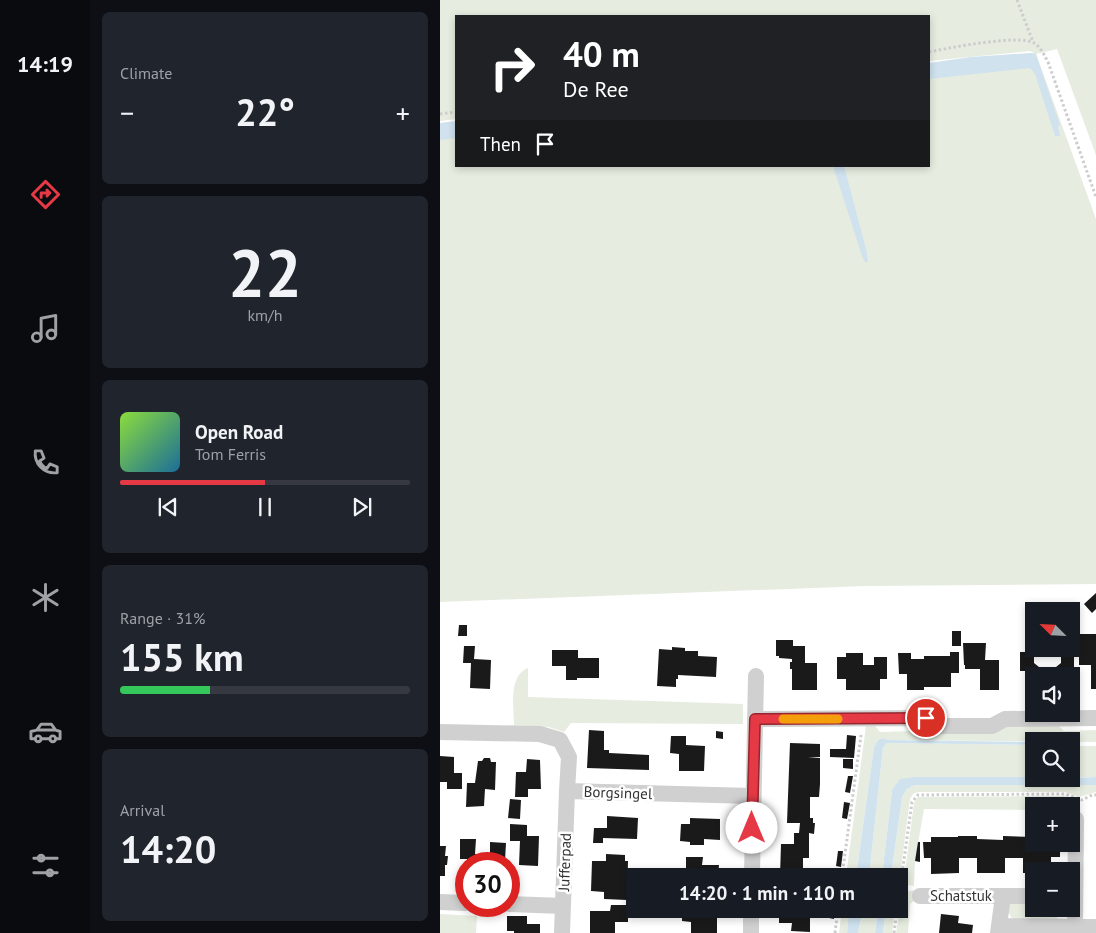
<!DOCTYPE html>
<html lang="en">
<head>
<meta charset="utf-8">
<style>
	:root { --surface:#171b24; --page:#20242c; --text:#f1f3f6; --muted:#9ea1a6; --line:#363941; --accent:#e63946 }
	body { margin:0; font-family:"PT Sans",sans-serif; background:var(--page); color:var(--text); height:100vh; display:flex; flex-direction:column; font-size:19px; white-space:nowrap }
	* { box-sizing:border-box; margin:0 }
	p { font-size:16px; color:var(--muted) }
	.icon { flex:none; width:28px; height:28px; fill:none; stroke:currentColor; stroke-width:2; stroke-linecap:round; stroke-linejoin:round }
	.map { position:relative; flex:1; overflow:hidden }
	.sheet { display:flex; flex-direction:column; gap:12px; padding:12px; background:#0d0f14; width:350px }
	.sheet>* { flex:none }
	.top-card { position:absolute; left:15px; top:15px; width:475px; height:152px; border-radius:0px; box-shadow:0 2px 8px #0003; background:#202124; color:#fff; overflow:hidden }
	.needle { width:32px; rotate:294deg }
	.controls { position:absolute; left:585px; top:602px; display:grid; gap:10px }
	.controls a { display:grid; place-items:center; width:55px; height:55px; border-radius:0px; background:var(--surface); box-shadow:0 2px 8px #0003; font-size:25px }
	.speed { position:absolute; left:15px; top:852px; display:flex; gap:10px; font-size:25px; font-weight:700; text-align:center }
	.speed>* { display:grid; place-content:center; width:65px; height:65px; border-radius:50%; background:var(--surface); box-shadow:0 2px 8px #0003; line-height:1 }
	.speed .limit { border:8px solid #d22; background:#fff; color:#111 }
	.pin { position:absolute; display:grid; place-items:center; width:42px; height:42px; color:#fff; margin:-21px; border:2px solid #fff; border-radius:50%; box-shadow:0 1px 5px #0007 }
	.me { position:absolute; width:55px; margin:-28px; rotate:0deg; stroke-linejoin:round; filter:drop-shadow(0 0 4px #0008) }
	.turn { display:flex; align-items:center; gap:18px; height:105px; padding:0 25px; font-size:22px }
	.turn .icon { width:65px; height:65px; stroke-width:2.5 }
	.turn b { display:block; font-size:35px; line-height:42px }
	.then { display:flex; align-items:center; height:48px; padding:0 25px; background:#0003; gap:10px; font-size:19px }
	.big { font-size:38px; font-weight:700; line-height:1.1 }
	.sheet .widget { flex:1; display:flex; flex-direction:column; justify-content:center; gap:8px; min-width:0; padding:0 18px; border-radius:8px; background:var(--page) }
	.sheet .dial { align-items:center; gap:0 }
	.dial b { font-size:65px; line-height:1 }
	.song { display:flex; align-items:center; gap:15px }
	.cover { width:60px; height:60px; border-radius:8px; background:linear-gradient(135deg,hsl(90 70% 55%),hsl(200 70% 35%)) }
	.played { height:5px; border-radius:2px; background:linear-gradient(90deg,var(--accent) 50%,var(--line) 50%) }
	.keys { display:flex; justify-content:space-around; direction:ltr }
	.heat { display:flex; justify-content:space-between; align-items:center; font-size:28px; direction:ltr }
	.charge { height:8px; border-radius:4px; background:linear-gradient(90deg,#34c759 31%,var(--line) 0) }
	.trip { position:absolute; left:186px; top:868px; width:282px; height:50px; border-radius:0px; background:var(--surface); box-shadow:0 2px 8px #0003; font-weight:700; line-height:50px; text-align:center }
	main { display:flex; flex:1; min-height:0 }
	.tab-bar { display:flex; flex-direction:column; width:90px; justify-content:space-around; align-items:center; background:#090b0e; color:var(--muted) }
	.tab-bar .icon { width:35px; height:35px }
	.tab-bar .current { color:var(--accent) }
	.tab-bar b { font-size:22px; color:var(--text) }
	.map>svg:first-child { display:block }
	.green { fill:#e6ecdf }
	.water { fill:#cfe2ee }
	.building { fill:#1a1a1a }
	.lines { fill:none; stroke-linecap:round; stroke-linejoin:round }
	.path { stroke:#cdcdcd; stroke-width:3; stroke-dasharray:2.5 2.5; stroke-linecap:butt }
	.minor { stroke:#d0d0d0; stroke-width:16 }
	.route-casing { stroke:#96252e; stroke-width:12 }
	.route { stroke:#e63946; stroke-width:9 }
	.slow { stroke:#f59e0b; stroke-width:9 }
	.labels { text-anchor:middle; stroke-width:5; stroke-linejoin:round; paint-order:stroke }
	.street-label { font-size:15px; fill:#333; stroke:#fff }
</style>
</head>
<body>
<main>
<nav class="tab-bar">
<b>14:19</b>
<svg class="icon current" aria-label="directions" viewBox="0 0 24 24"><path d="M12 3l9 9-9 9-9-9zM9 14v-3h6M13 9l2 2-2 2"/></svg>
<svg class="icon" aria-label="music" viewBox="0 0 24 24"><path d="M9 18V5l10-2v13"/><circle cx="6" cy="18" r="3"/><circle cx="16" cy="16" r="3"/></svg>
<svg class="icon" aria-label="phone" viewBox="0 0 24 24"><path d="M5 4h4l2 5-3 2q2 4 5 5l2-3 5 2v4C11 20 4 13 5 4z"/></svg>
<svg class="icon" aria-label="climate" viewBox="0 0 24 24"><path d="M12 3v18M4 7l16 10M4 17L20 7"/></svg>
<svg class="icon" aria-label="car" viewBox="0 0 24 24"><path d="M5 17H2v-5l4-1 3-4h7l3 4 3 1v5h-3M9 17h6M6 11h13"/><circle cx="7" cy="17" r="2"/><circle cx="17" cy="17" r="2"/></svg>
<svg class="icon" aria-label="filters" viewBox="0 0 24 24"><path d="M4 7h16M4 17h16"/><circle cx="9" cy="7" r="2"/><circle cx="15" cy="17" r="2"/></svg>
</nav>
<section class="sheet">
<div class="widget"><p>Climate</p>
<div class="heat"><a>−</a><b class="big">22°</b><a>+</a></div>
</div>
<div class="widget dial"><b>22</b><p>km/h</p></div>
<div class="widget">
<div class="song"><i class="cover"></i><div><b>Open Road</b><p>Tom Ferris</p></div></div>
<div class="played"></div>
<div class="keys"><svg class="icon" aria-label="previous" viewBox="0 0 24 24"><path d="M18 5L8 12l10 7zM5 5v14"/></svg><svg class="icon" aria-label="pause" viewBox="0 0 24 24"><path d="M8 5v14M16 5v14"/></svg><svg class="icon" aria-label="next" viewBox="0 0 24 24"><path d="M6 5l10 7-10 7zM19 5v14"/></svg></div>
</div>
<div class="widget"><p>Range · 31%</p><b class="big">155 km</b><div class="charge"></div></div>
<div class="widget"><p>Arrival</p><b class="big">14:20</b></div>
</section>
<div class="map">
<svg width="656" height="933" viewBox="0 0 656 933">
	<rect width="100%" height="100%" fill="#fff"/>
	<path class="green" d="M0 0H656V155L617 49 596 54 656 219V584L426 586 0 602V127L16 124V166H489V68L594 53 590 51 489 61V16H16V119L0 121Z
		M88 668V697L303 704V724L131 723 124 732 109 727 74 725C74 707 68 676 88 668Z
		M565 725 619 726 624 731 656 730V742L449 740 443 738 438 740 434 747 416 876H406L426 726H435L440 732 471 731 475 726H485L496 734 552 733Z
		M447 743 594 745V777H475L452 790 442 876H429L443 748Z
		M631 746H656V777H631Z
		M475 785H656V792L639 797 625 792H478L473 794 470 799 460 876H451L462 797 467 789Z
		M624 796 635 800 639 803V809H631V806H594V810L484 809 475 861 474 886 468 885 464 879 474 803 478 797Z
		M474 890V901L470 904 468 933H456L461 901 465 892Z
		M574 902H594V909H617V921H577L571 917 568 911 569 905Z
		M402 909H409L407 933H399Z
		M423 909H438L435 933H418Z
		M446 909H455L452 933H443Z
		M0 914 37 916 36 933H0Z"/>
	<path class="water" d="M590 53 596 54 620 125 618 127 620 136H615L595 74 590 68 489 79V63L531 57Z
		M16 121V138L0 140V123Z
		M393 166H404L426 249 428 262H425L422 256Z
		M443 738 449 740 594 742V745L447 743 443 748 429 876H416L434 747 438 740Z
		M475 777H594V779L656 777V785H475L467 789 462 797 451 876H442L452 790 460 779Z
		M409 909H423L418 933H407Z
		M438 909H446L443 933H435Z"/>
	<path class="building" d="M656 593V609L652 613 644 604Z
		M19 625H27V636H18Z
		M512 631H521V646H512Z
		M639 634H656V689H651V665H639Z
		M336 640H353V646H365V663H377V690H352V669H350V662H352V659L339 658V656H336Z
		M523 643H546L545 660H559V690H540V669H525V665H524Z
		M24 646H35L34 659 51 660 50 689 30 688 31 663H23Z
		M232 647 245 648V651H258V656L277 657 276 677 238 675V679H236V687L217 686 219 649 232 650Z
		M112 650H138V658H159V678H137V680H126V666H112Z
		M510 652H519V673H511V687H484V690H467V674H459L458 653H471V659H484V656H510Z
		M580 652H594V663L599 667H616L621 663V655H634V671H627V676H594V690H589V671H580Z
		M406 653H423V665H434V657H447V679H440V690H406V679H397V657H406Z
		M149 730 164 731V750H169V753L209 755V770L147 768Z
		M276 731 283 732V739L276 738Z
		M407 735 416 736 414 758 390 757V749H406Z
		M231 736H246V745L265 746 264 771H239V754L230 753Z
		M350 743 380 744V757H368L380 758V784L379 797H370V818H373V823H375L374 834 369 833V858H363V876H340L341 844H354V833H359L360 823H347Z
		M0 756 14 757V773H22V789H7V782H0Z
		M44 758H50L51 762H56L55 790 45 789 44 806 26 807 27 783H35L38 761H42Z
		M87 759 100 760 101 789H88V797H75L76 772H86Z
		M403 759H413V769L403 768Z
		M408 776H413L410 793 405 792Z
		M70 799 81 800 80 819 68 818Z
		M404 802 410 803 407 819 402 818Z
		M167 816 198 818 197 839 163 838V843H153L154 828H167Z
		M250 818 280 819V840L264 839V845H250V842L240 841 241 824H250Z
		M70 824 87 825V836H99L98 866 79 865 80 841H70Z
		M518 836H537V839L563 840V836L594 837V844H620V857H611V871H594V873H583V858H565V873H537V858H519V873L491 874V858H484L483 842H491V837H518Z
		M20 839H36L35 854H50V842L66 843 65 860H58L57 864H27V859H20Z
		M478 842H480V862L475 861Z
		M0 846H6L5 856H8L7 865H5V876H0Z
		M398 851H403L401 867 396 866Z
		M166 854 185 855V861H188L187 900 164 899V892L151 891 152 861H166Z
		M246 857H263L262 865H279L278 876H253V871H246Z
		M171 905H188V922H175V933H150V911H170Z
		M242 909H261V915L277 916V933H251V922L242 921Z
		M339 909H361V918H370V932L351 931 352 923H339Z
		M390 909H395L394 919 389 918Z
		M501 914 519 916 518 923 533 925 532 933H499Z
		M67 916H87V924H100V933H74V931H67Z"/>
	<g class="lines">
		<path class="path" d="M577 0 593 42
			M489 52C508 48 579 34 594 43 601 47 604 55 608 62L656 197
			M0 114 16 112
			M402 876 421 735
			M460 897 465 887 462 874 472 802 478 795 625 794 642 800 652 795H656
			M395 933 398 909
			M454 933 457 909"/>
		<path class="minor" d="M315 719 486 718 498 726H552L565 719 656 718
			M0 732 100 734 120 740 129 757 127 791 312 796
			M312 876 316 676
			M480 896H594
			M0 902 26 903
			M69 904 123 906
			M560 926 656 927
			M635 927 636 819
			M122 933 127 791
			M311 933V909
			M558 933 563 896"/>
	</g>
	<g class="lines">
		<defs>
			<path id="route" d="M312 828 315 719 486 718"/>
		</defs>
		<use href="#route" class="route-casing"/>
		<use href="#route" class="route"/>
		<path class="slow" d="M343 719H398"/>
	</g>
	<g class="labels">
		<g class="street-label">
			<text transform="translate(178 793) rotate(2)" y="5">Borgsingel</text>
			<text transform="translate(125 862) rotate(-88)" y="5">Jufferpad</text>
			<text x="521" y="901">Schatstuk</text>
		</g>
	</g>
</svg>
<div class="controls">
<a><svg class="needle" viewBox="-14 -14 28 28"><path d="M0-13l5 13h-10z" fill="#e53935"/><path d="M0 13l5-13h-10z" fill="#9ea1a6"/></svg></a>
<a><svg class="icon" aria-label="sound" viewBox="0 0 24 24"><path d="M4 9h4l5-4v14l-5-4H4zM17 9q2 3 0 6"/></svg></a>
<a><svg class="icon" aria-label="search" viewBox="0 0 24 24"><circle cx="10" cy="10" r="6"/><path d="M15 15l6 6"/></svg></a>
<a>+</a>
<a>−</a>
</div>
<div class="speed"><div class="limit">30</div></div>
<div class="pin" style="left:486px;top:718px;background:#d93025"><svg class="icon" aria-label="arrive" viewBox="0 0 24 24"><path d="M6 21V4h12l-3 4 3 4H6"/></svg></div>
<svg class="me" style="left:312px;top:828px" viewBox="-20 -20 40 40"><circle r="19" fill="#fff"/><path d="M0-13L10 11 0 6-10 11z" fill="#e63946"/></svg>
<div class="trip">14:20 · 1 min · 110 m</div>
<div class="top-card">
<div class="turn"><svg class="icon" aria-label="right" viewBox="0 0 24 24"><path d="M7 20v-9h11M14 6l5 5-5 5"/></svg><div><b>40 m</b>De Ree</div></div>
<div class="then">Then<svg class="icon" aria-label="arrive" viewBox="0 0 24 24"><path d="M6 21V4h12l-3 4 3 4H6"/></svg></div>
</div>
</div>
</main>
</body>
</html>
